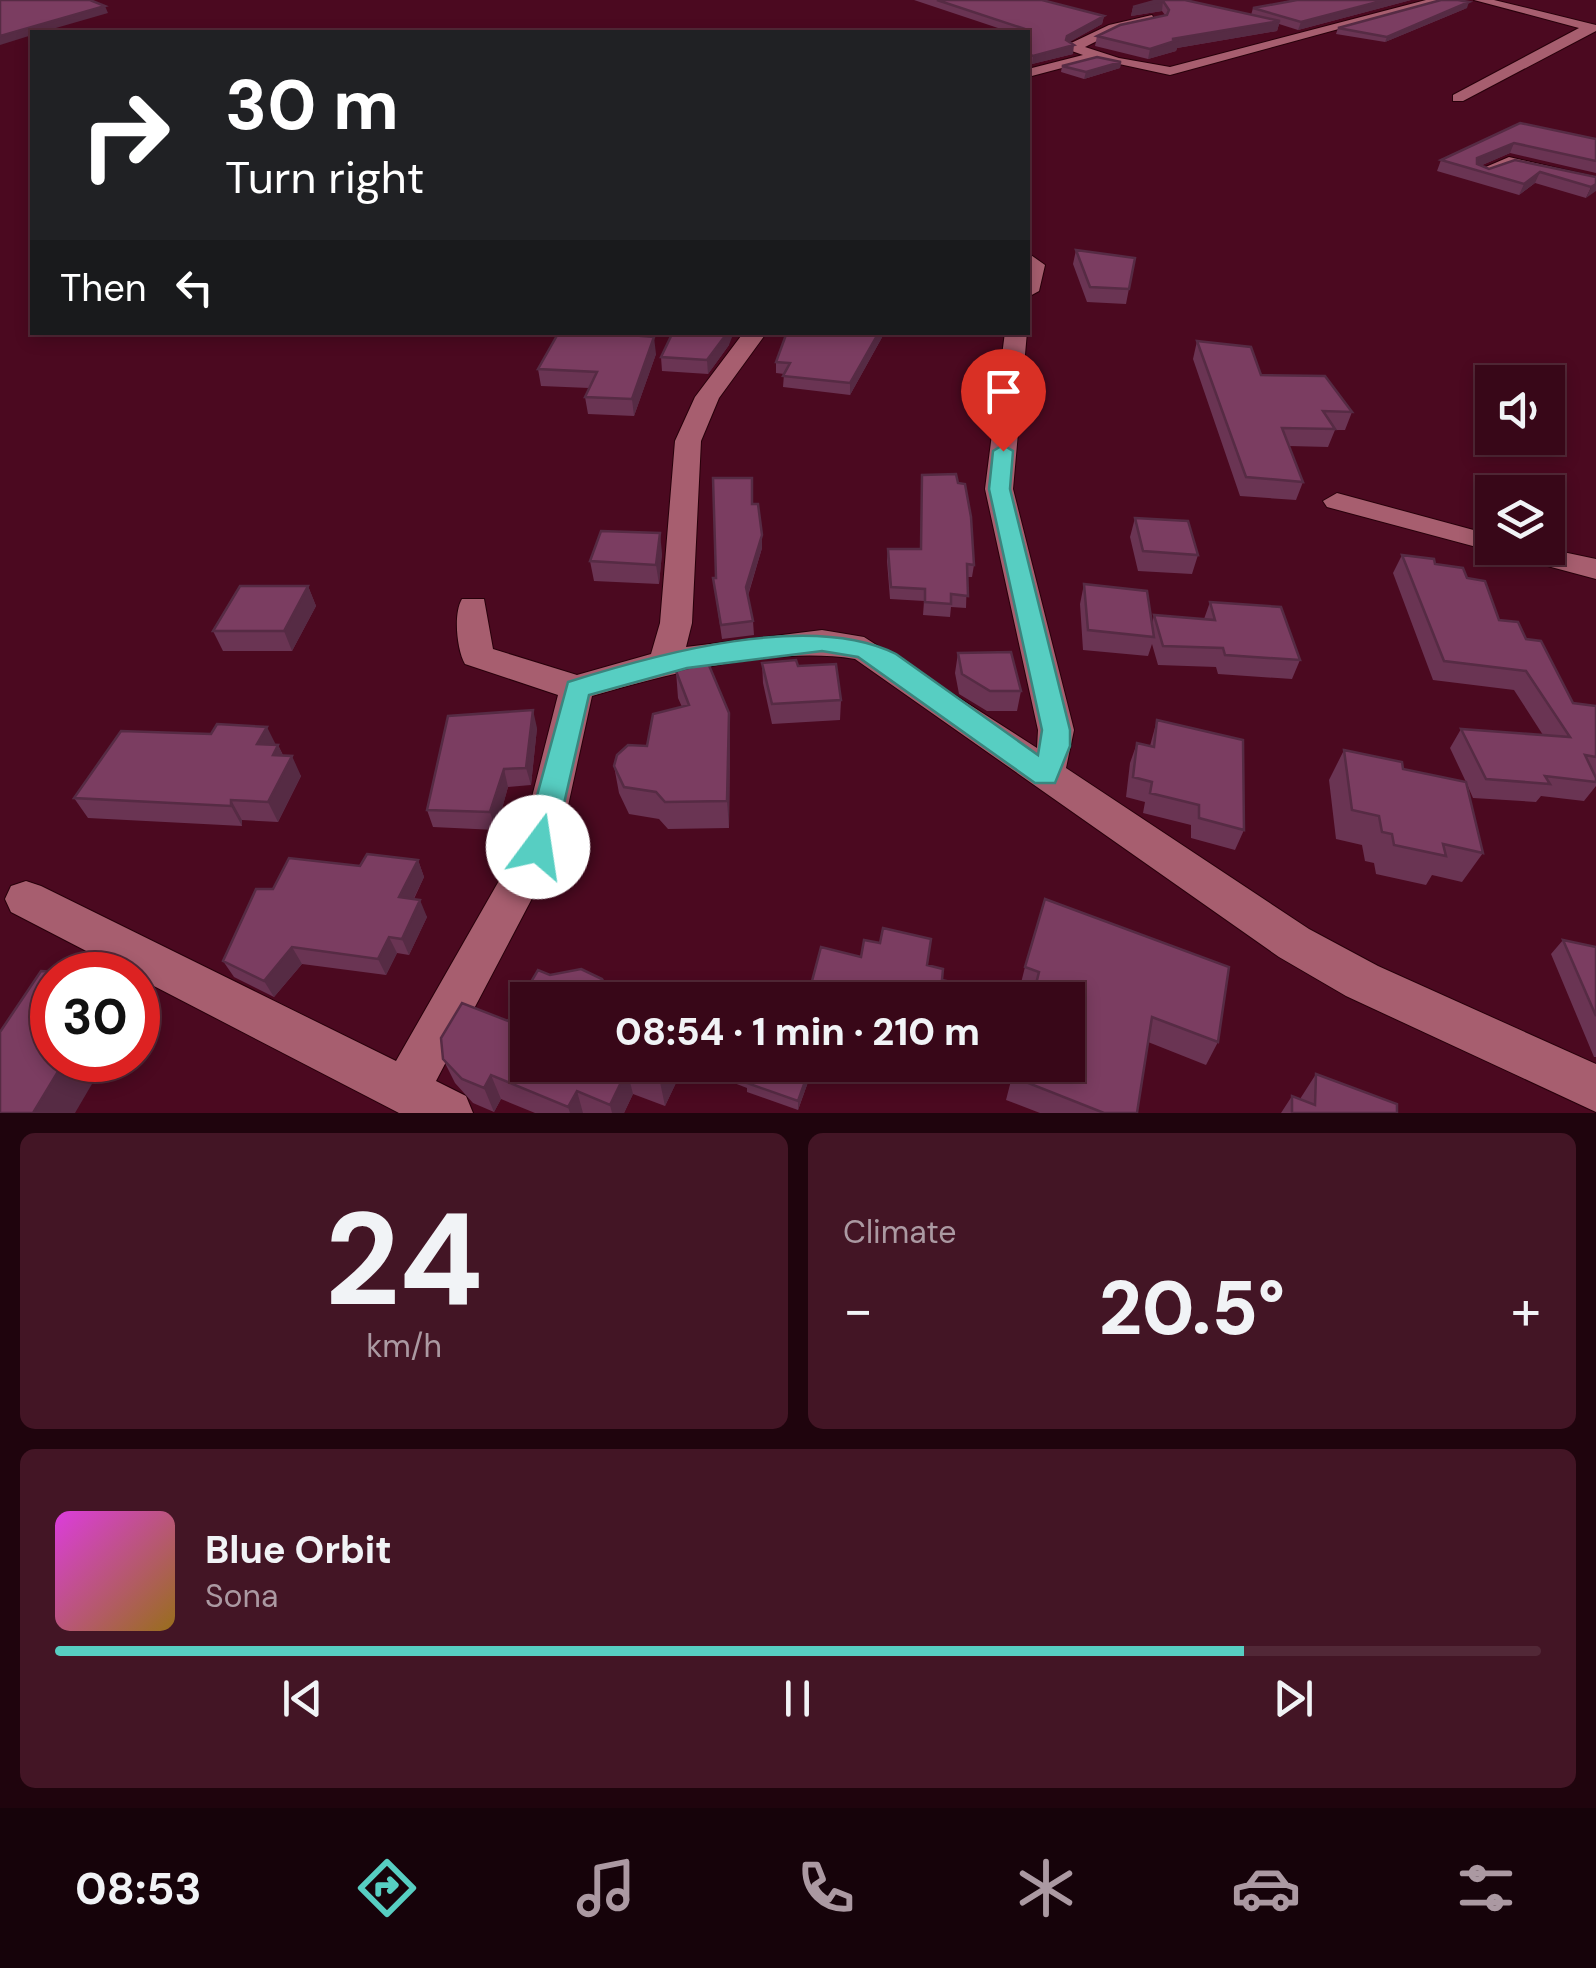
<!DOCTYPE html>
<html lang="en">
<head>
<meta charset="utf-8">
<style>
	:root { --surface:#380718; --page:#431525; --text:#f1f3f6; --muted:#ab99a2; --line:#522837; --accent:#57cec2 }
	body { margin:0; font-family:"DM Sans",sans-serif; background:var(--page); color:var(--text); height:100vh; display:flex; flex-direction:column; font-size:38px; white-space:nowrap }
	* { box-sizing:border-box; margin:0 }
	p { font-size:32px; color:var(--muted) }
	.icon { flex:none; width:55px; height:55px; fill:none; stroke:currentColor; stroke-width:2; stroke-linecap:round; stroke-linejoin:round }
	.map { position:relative; height:1113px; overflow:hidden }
	.drawer { display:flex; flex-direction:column; gap:20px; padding:20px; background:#1f040d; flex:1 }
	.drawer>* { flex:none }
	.top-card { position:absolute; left:30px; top:30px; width:1000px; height:305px; border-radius:0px; box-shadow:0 5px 15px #0003,0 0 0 2px var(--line); background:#202124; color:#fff; overflow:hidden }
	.tools { position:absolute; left:1475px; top:365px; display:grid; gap:20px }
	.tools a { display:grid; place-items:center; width:90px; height:90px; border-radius:0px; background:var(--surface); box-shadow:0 5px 15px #0003,0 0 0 2px var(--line); font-size:50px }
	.speed { position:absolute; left:30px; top:952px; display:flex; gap:20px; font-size:50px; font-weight:700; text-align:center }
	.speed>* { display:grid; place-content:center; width:130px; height:130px; border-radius:50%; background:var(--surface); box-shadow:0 5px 15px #0003,0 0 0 2px var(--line); line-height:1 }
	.speed .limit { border:15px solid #d22; background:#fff; color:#111 }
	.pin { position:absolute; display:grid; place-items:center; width:85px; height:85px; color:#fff; margin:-102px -42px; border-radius:50% 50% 50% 0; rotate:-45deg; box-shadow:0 0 10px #0007 }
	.pin .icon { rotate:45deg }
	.me { position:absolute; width:110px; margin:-55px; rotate:14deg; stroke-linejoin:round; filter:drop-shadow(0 0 8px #0008) }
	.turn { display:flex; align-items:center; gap:35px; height:210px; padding:0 30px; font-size:45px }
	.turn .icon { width:130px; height:130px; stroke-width:2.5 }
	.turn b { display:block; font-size:70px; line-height:85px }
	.then { display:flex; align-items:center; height:95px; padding:0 30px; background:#0003; gap:20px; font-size:38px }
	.big { font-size:75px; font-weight:800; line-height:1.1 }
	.drawer .card { flex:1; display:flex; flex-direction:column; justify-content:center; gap:15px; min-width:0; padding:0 35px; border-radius:15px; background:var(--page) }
	.drawer .dial { align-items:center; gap:0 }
	.dial b { font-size:130px; line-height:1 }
	.song { display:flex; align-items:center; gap:30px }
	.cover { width:120px; height:120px; border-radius:15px; background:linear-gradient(135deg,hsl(300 70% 55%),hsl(40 70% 35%)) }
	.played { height:10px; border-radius:5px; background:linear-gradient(90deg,var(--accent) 80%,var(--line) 80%) }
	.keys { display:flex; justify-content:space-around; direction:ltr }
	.heat { display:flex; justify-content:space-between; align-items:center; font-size:55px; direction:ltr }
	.drawer .tiles { flex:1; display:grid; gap:20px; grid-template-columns:1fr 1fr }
	.card:last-child { grid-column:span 2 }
	.trip { position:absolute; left:510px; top:982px; width:575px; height:100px; border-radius:0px; background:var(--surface); box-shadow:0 5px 15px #0003,0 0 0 2px var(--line); font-weight:800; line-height:100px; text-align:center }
	.dock { display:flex; height:160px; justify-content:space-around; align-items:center; background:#16030a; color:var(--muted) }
	.dock .icon { width:70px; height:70px }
	.dock .current { color:var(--accent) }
	.dock b { font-size:45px; color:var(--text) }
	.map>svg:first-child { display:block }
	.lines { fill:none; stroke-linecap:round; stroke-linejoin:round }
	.minor-casing { stroke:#28000b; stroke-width:2 }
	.minor { fill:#a75e6f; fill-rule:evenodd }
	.wall { fill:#6a3453 }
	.shaded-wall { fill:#562b44 }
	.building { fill:#7b3d61; stroke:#562b44; stroke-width:2.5 }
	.route { fill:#57cec2; stroke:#39867e; stroke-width:2.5 }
</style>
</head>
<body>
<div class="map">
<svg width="1596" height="1113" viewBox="0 0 1596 1113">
	<rect width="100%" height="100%" fill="#4b0920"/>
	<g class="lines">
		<defs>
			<path id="minor" d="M1426 0H1445L1170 75 1096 59 1028 77V69L1083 55 1069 50V44L1109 25 1152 15 1156 22 1117 31 1085 47 1119 58 1170 67Z
				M1474 0H1494L1596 25V31L1463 101H1453V95L1579 28Z
				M1509 157 1596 177V187L1510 167 1483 177 1474 172Z
				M1028 253 1045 265 1039 291 1028 297Z
				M744 332H767L719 398 701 441 692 623 686 647 822 630 864 637 1037 748 1038 730 985 489 1005 332H1027L1013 489 1074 730 1066 768 1309 929 1378 966 1596 1064V1112L1346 996 1279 957 855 659C775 646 670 673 592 696L559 847 436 1081 466 1096 473 1113H399L11 912 5 899 11 886 26 881 41 886 396 1061 520 844 558 695 465 664C457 650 453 614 462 599H484L493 649 577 675 651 654 660 623 675 441 695 397Z
				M1337 493 1492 535V548H1544L1596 559V579L1327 507 1323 501Z"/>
		</defs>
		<use href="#minor" class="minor-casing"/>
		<use href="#minor" class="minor"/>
	</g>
	<path class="wall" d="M914 0H1042L1104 16 1102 24 1069 42 1073 54 1032 64 1028 63V32H1010Z
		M1158 0 1251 15 1253 8 1411 0 1298 30 1279 24 1277 31 1177 48 1176 51 1148 59 1095 46 1097 36 1165 15 1162 11 1131 16 1133 7Z
		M1467 8 1385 42 1336 34 1338 28Z
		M1121 62 1120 68 1084 79 1061 72 1062 66Z
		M1520 123 1596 139V173L1510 153 1480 166 1489 169 1515 160 1596 177 1586 198 1535 183 1519 195 1437 171 1441 160Z
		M1076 250 1135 258 1126 304 1087 302 1073 264Z
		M559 332H605L604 334 656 354 634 416 588 414 585 397 589 388 541 386 538 369Z
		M885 332 850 395 783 387 784 374 776 373V362Z
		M1197 341 1261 375 1352 412 1345 430H1335L1328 447 1289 446 1303 482 1296 500 1240 496 1193 359Z
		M729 345 708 374 662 371 661 357Z
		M922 475 974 565 972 577H967L966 608 951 607 950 617 923 615 924 601 890 599 887 561 888 549H920Z
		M752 504 762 535V548L748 596 753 621 754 635 722 639 713 578H716Z
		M1135 518 1198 555 1192 574 1138 571 1130 537Z
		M662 553 659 584 594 581 590 561Z
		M1402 555 1435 564 1467 578 1499 620 1526 639 1573 703 1596 706V786L1584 801 1541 796 1536 802 1473 798 1466 782 1483 853 1462 882 1432 875 1426 885 1376 874 1374 863 1365 861 1362 845 1336 839 1329 780 1344 750 1403 769 1466 782 1450 748 1461 729 1543 735 1514 690 1433 680 1393 573Z
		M1084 584 1152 624 1154 615 1204 619 1210 602 1300 660 1292 679 1218 674 1216 667 1158 665 1152 644 1148 656 1083 650 1080 604Z
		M308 586 316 606 292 651H223L213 631Z
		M958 653 1021 691 1017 711H987L959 694 955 673Z
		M762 663 798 666 841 700 840 720 772 724 763 683Z
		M676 671 729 713 730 740 729 828 668 829 659 819 629 814 619 793 614 766 647 746 682 707 678 698Z
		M1157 720 1244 830 1235 850 1191 838V825L1143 813 1145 802 1126 797 1130 763 1137 743 1150 746Z
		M537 728 531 785 508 787 496 830 433 827 427 810Z
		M276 745H278L283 755 301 776 278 822 242 820V826L88 818 74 798Z
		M418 860 424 877 414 899 427 917 409 955 397 953 386 975 302 964 274 997 234 977 223 961 273 889 360 866Z
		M1563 940 1596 947V1057H1594L1551 954Z
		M1025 967 1218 1042 1206 1065 1148 1042 1137 1113H1040L1006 1100 1015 1065H1068V1000H1031L1032 996 1019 991Z
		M508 1021 528 1065H684V1066L665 1106 633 1094 624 1113H535L501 1099 494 1112 473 1103 455 1083 443 1059Z
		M697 1065H812V1071L798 1110 747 1092V1088L698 1069Z
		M870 1065H938L937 1070H927L925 1079Z
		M1316 1074 1397 1113H1281L1292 1096 1300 1099Z"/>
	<path class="shaded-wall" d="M1385 0H1411L1298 30 1301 22Z
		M1163 1 1162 11 1131 16 1133 7Z
		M1469 2 1467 8 1385 42 1387 37Z
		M105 6 108 13 42 32H32V35L0 45V36Z
		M1104 16 1102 24 1066 44 1074 45 1073 54 1032 64 1033 56Z
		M1280 21 1277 31 1177 48 1176 51 1148 59 1150 49 1172 39Z
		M1121 62 1120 68 1084 79 1086 72Z
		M1514 143 1510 153 1473 169 1477 158Z
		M1540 172 1535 183 1519 195 1524 184Z
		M1596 184V191L1586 198 1591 187Z
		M728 332H734L729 345 708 374 707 360Z
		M879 332H885L850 395V383Z
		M654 337 656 354 634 416 632 399Z
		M660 533 662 553 659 584 656 565Z
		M762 535V548L746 601V587Z
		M308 586 316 606 292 651 284 631Z
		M533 710 537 728 531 785 526 768Z
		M729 713 730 740 729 828 727 801Z
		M267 727 277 747 257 744Z
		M278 745 287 764 292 756 301 776 278 822 268 802 273 755Z
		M504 769 508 787 496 830 490 812Z
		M231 800 242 820V826L231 806Z
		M418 860 424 877 406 914 399 897Z
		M420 900 427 917 409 955 402 939Z
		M389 937 397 953 386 975 378 959Z
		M292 947 302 964 274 997 264 981Z
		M65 1060H106L75 1113H33Z
		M669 1065H684V1066L665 1106 660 1082Z
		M811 1065 812 1071 798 1110V1101Z
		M627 1070 633 1094 624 1113H612L610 1105Z
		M491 1075 501 1099 494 1112 484 1088Z
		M577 1091 583 1113H570L568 1107Z"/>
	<path class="building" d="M0 0H90L105 6 0 36Z
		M937 0H1042L1104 16 1067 36 1066 40 1074 45 1033 56 1028 54V32H1008L1025 29Z
		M1158 0H1185L1280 21 1172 39 1178 40 1150 49 1097 36 1120 25 1167 15 1169 10 1163 1 1133 7Z
		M1297 0H1385L1301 22 1253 8Z
		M1441 0H1458L1469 2 1387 37 1338 28Z
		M1097 57 1121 62 1086 72 1062 66Z
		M1520 123 1596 139V161L1514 143 1477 158V164L1489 169 1515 160 1596 177V184L1591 187 1540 172 1524 184 1441 160Z
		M1076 250 1135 258 1129 289 1090 287Z
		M559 332H594L654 337 632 399 585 397 597 372 538 369Z
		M673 332H728L707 360 661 357Z
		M787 332H879L850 383 783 376 790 363 776 362Z
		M1197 341 1251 347 1261 375 1325 376 1352 412 1323 411 1335 429 1282 428 1303 482 1246 477Z
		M956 474 958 483 965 484 971 517 974 565 967 564 968 596 951 594V604L925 602V589L891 587 888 549H921L922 475Z
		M713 478H752V504H758L762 535 746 587 753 621 721 625 713 578H716Z
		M1135 518 1188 521 1198 555 1143 551Z
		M601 531 660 533 656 565 590 561Z
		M1402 555 1434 559 1435 564 1463 568 1467 578 1485 581 1499 620 1518 622 1526 639 1541 641 1573 703 1596 706V757L1585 755 1596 778V782L1545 776 1550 784 1486 779 1461 729 1570 737 1526 671 1444 661Z
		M1084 584 1147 591 1154 637 1088 630Z
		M240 586H308L284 631H213Z
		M1210 602 1281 607 1300 660 1225 655 1223 648 1163 646 1154 615 1215 620Z
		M1011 652 1021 691H990L962 674 958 653Z
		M796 660 798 666 836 664 841 700 772 704 762 663Z
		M708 663 729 713 727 801 665 802 656 792 624 787 614 766 617 755 628 745 647 746 653 714 689 705 676 671Z
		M533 710 526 768 504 769 490 812 427 810 448 716Z
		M1157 720 1243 740 1244 830 1199 818V805L1150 793 1152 782 1133 777 1137 743 1154 747Z
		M217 724 267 727 257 744 278 745 273 755 292 756 268 802 231 800V806L74 798 121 731 211 734Z
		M1344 750 1402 762 1403 769 1466 782 1483 853 1443 844 1446 856 1394 845 1392 834 1382 832 1379 816 1352 810Z
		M367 854 418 860 399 897 420 900 402 939 389 937 378 959 292 947 264 981 223 961 256 889H273L289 858 360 866Z
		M1045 899 1229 967 1218 1042 1152 1017 1137 1113H1104L1013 1077 1016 1065H1068V1000H1032L1039 972 1025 967Z
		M883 928 931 939 927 965 943 969 942 980 951 982 949 1000H807L821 947 861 957 864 940 880 943Z
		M1563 940 1596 947V1016Z
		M581 969 602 979 614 1000H528V1065H669L660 1082 627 1070 610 1105 577 1091 568 1107 491 1075 484 1088 462 1079 443 1059 441 1038 462 1003 508 1021 538 970 550 975Z
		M41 971 98 975H52V1060H65L33 1113H0V1032Z
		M709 1065H811L798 1101 747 1083 748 1080Z
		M1316 1074 1397 1104V1113H1292V1096L1315 1105Z"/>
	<path class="route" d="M1003 445 1013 451 1010 489 1070 730V746L1055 783H1035L858 657 822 651 687 668 589 695 554 847 549 856 538 860 528 856 523 847 568 682C657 654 810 611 896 654L1038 755 1042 730 989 489 993 451Z"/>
</svg>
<div class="tools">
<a><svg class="icon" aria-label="sound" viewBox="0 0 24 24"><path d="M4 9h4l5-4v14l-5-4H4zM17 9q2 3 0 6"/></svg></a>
<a><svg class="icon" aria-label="layers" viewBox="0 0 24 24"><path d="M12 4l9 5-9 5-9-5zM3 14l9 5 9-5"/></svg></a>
</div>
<div class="speed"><div class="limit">30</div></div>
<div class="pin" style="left:1003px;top:451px;background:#d93025"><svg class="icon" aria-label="arrive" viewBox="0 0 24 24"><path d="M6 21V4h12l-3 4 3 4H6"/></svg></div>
<svg class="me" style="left:538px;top:847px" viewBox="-20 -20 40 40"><circle r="19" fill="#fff"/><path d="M0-13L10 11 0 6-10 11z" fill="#57cec2"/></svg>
<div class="trip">08:54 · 1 min · 210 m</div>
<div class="top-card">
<div class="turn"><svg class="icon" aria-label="right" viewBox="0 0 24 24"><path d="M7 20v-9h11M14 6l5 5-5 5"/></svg><div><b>30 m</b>Turn right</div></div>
<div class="then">Then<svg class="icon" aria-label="left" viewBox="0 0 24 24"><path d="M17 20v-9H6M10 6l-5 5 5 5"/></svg></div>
</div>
</div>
<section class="drawer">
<div class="tiles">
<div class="card dial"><b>24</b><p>km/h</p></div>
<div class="card"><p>Climate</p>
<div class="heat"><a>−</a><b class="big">20.5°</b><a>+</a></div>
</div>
<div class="card">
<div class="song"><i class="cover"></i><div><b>Blue Orbit</b><p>Sona</p></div></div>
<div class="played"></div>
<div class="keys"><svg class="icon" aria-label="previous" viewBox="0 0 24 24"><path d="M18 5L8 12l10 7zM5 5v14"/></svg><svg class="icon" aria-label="pause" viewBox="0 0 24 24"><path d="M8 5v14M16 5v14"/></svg><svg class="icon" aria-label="next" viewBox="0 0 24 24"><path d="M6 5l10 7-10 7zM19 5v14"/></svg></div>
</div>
</div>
</section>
<nav class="dock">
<b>08:53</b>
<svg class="icon current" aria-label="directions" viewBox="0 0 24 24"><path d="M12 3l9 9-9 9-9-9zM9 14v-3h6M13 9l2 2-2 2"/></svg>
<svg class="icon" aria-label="music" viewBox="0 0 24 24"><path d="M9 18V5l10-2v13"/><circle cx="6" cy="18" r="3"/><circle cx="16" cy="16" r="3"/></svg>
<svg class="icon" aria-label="phone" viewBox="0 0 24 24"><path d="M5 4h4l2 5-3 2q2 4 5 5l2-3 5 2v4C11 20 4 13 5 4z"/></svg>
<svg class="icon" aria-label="climate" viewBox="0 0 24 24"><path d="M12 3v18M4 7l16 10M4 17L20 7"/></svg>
<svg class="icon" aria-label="car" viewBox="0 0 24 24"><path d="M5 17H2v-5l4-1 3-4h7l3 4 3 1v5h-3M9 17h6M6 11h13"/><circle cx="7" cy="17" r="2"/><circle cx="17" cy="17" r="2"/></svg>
<svg class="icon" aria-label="filters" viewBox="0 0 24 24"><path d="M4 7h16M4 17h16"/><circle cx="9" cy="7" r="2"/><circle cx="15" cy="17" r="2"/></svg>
</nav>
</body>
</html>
